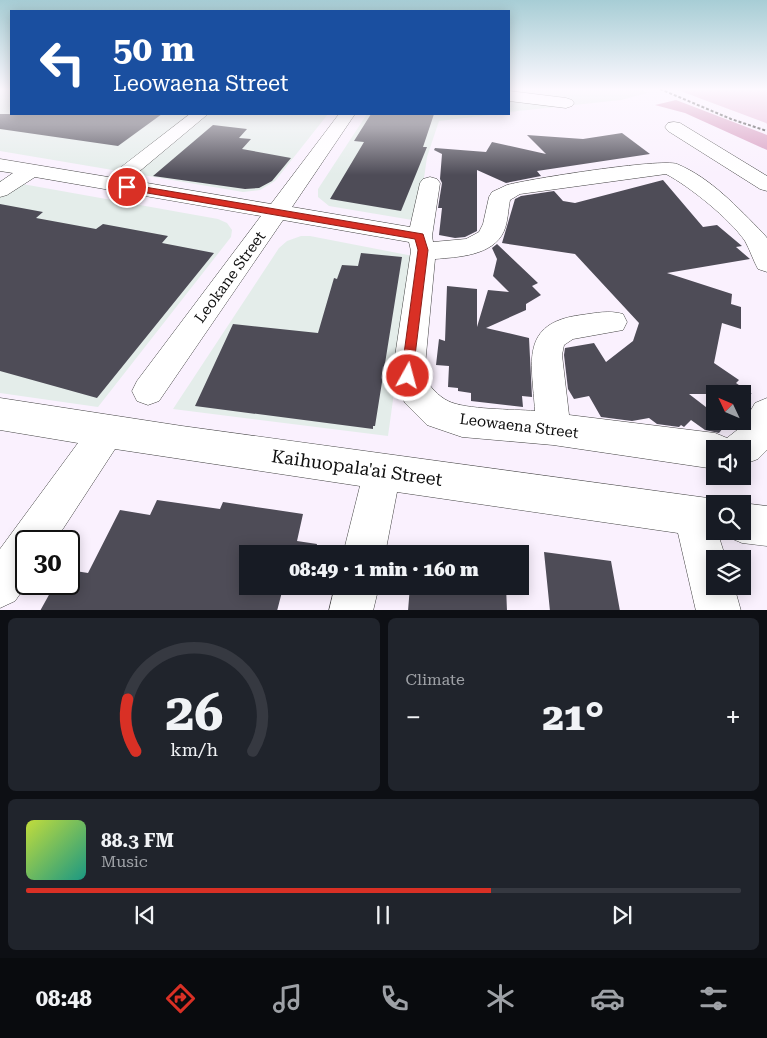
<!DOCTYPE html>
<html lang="en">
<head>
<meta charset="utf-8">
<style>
	:root { --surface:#171b24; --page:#20242c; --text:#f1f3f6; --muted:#9ea1a6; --line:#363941; --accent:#d93025 }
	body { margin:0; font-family:"Roboto Serif",serif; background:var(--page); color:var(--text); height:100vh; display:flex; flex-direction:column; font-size:19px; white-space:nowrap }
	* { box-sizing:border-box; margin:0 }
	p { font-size:16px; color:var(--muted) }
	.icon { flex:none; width:28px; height:28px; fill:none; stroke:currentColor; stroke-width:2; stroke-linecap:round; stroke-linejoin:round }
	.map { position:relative; height:610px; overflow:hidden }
	.details { display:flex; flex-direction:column; gap:8px; padding:8px; background:#0d0f14; flex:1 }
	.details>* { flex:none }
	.guide { position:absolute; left:10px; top:10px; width:500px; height:105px; border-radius:0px; box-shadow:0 2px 12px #0003; background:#1a4fa0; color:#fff; overflow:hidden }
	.needle { width:32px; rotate:314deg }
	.fabs { position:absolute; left:706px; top:385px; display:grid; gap:10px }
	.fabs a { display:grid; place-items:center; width:45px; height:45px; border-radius:0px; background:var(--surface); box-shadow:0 2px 12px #0003; font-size:25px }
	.speed { position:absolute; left:15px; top:530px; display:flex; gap:10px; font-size:25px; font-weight:700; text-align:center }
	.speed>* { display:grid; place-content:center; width:65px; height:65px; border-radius:50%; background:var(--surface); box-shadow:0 2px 12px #0003; line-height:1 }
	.speed .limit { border:2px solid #111; border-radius:8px; background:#fff; color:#111 }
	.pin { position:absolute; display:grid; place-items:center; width:42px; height:42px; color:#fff; margin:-21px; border:2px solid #fff; border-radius:50%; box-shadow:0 1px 5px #0007 }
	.me { position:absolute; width:55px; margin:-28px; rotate:7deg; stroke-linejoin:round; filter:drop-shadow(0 0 4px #0008) }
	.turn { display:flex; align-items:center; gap:18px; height:105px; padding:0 20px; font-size:22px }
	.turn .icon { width:65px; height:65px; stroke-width:2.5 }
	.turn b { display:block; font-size:35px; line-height:42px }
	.big { font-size:38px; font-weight:800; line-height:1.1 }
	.details .tile { flex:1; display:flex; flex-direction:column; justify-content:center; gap:8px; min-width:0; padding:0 18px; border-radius:8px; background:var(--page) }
	.details .dial { align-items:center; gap:0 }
	.dial svg { height:130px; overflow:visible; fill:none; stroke:var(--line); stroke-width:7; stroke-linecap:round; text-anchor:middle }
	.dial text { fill:var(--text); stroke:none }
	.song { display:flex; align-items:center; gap:15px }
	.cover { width:60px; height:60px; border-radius:8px; background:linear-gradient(135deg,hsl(70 70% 55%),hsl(170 70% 35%)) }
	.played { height:5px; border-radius:2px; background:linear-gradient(90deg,var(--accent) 65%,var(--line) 65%) }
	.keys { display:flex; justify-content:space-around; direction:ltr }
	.heat { display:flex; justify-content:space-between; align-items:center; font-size:28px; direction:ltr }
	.details .tiles { flex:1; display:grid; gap:8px; grid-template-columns:1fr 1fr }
	.tile:last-child { grid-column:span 2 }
	.trip { position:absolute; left:239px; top:545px; width:290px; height:50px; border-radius:0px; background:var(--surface); box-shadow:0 2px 12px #0003; font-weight:800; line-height:50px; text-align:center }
	.menu { display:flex; height:80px; justify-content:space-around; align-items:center; background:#090b0e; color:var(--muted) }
	.menu .icon { width:35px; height:35px }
	.menu .on { color:var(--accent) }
	.menu b { font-size:22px; color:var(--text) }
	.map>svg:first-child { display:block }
	.industrial { fill:#e4edea }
	.green { fill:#e7bcda }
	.forest { fill:#d79cc0 }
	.building { fill:#4e4c57 }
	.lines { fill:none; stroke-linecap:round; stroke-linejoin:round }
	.minor-casing { stroke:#424242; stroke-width:1 }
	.path { stroke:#313131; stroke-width:2; stroke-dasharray:3 2; stroke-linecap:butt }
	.minor { fill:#fff; fill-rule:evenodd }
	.route { fill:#d93025; stroke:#8d1f18 }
	.labels { text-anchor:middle; stroke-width:5; stroke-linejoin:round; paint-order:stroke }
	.street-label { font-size:15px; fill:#0f0f0f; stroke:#fff }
	.near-street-label { font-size:18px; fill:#0f0f0f; stroke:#fff }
</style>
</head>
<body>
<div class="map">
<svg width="767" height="611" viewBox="0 0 767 611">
	<rect width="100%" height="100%" fill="#faf1fe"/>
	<path class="industrial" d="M0 89H11V114H328L275 181 260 190 243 192 0 151Z
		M509 89H640L647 93 621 100 509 112Z
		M367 114H498L439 121 427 157 418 221 329 206 318 197V189Z
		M0 180 218 219 227 223 232 230 231 237 224 246 98 407 0 393Z
		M301 236H310L413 256 388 436 173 409 279 248 287 241Z"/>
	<path class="green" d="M675 89H767V124L766 123Z"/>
	<path class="forest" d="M676 100 767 135V150L685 113 655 105Z"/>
	<path class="building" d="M0 114H162L118 146 0 129Z
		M371 114H434L423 147H427L401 211 330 199 364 142 354 141Z
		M213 125 247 129 239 138 251 139 242 149 291 158 272 181 259 188 245 189 153 176Z
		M622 133 650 154 537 171 541 176 506 183 477 170V231L465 237 455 238 439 235 442 208H438L442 183 440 179 442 154 434 150 435 148 486 152 492 142 546 154 527 135 583 139Z
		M663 180 703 227 717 225 742 246 736 247 750 259 667 273 732 294 731 304 741 307V329L722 323 714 363 739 380 736 383 752 394H689L715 414V421L727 423 719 433 705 430 691 420 684 427 681 425 679 427 657 424 649 418 632 421 601 417 589 396 574 399 568 389 564 355 565 348 594 343 606 362 633 341 639 323 575 254 502 243 515 199 521 196 554 191 563 201 575 203Z
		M0 204 43 212 36 218 96 229 103 224 168 236 162 243 214 253 97 398 0 371Z
		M497 244 538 283 532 286 541 295 526 304V310L486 328 529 338 532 397 522 396 523 407 471 401V393L458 391V388L448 387 449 366 436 365 439 339 445 341 447 286 477 289V327L488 290 509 292 493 276 497 259 492 248Z
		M361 253 402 257 375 426H373V429L195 406 233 324 318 333 334 278 337 279 342 265 358 266Z
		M157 500 220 509 223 502 303 514 297 541 317 544 315 554H248V586H308L307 592 283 588 277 611H40L55 584H69V570L88 573 120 510 150 515Z
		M544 552 611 561 620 611H550Z
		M410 586H506L507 611H408Z"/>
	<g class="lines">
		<defs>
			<path id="minor" d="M509 91 566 98 572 100 574 103 572 106 566 108 509 101Z
				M190 114H208L129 180 271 204 339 114H355L292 207 410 227 420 183 423 179 430 177 437 179 440 183 432 236 433 242 466 239 479 232 483 224 489 197 492 192 507 185C529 179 661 158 677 164 711 178 738 208 763 233L767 238V272L758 269C753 260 750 250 745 241 730 219 689 186 666 174L520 194 510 200C508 210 508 222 504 231 493 256 458 257 435 259L424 376C429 386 438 396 448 401 466 410 513 409 535 411 532 363 519 323 581 315 596 313 609 310 623 314L627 322 623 330 573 339 564 345 562 355 569 415 715 433 727 438 741 427 755 403 767 398V450L758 459 742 465V449H715V469L553 445 462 437 427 425 405 403 392 376 411 251 409 242 283 220 159 401 148 405 137 401 132 391 137 381 261 216 35 177 7 195 0 197V182L13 173 0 171V159L108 177Z
				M674 122 680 123 767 176V191L760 189 668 131 665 127 668 123Z
				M0 398 182 426 715 499 726 504H715V531H742V504H740L742 503 767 506V546L742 543 728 537 727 534 719 537 726 559H715V586H734L741 611H696L678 533 397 492 385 554H343L360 486 115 449 55 541H26L27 584 15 601 0 608V549L78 443 0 430Z
				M335 586H379L373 611H329Z"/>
		</defs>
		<use href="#minor" class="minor-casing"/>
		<path class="path" d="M660 89 731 119 767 131"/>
		<use href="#minor" class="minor"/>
	</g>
	<linearGradient id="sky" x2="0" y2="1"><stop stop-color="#a7cdd5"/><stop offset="0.51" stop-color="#fdf9ff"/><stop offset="1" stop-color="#fdf9ff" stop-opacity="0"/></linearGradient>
	<rect width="767" height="175" fill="url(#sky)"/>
	<path class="route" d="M127 184 423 234 428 250 412 380 408 382 403 380 401 376 418 250 415 239 124 189 123 187Z"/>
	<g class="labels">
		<g class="street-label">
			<text transform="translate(230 277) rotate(-54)" y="5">Leokane Street</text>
			<text transform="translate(519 426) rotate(7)" y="5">Leowaena Street</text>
		</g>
		<g class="near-street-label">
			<text transform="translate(357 468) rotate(8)" y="6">Kaihuopala'ai Street</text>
		</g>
	</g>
</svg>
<div class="fabs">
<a><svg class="needle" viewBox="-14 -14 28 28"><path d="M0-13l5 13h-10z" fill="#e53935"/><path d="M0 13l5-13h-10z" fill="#9ea1a6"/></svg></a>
<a><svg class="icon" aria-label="sound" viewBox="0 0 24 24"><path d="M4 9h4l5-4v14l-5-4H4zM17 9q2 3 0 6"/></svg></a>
<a><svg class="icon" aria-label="search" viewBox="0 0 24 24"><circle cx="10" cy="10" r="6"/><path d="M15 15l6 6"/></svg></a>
<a><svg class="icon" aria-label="layers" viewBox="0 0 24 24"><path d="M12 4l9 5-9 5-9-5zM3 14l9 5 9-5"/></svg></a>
</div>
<div class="speed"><div class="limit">30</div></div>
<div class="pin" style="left:127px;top:187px;background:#d93025"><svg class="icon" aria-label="arrive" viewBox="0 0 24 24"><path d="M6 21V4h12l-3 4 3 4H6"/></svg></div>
<svg class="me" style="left:408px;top:376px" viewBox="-20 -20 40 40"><circle r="17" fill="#d93025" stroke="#fff" stroke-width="3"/><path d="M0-11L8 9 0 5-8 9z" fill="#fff"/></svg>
<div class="trip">08:49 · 1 min · 160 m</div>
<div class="guide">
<div class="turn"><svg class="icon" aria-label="left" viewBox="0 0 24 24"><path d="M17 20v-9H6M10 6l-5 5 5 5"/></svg><div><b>50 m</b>Leowaena Street</div></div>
</div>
</div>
<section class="details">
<div class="tiles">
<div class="tile dial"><svg viewBox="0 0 100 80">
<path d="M14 69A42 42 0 1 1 86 69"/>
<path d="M14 69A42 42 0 0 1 9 37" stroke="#d93025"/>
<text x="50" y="56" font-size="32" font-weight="700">26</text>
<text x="50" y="72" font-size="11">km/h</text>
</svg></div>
<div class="tile"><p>Climate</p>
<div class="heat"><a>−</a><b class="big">21°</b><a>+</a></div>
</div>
<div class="tile">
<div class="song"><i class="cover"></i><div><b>88.3 FM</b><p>Music</p></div></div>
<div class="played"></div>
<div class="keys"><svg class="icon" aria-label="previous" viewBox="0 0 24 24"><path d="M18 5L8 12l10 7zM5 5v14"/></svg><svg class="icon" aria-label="pause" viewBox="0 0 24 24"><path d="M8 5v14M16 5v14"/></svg><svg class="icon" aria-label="next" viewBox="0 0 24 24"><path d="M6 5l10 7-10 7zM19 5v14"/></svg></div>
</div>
</div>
</section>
<nav class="menu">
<b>08:48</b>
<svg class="icon on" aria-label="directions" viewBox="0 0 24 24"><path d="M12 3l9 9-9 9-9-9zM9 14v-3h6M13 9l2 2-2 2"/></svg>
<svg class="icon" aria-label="music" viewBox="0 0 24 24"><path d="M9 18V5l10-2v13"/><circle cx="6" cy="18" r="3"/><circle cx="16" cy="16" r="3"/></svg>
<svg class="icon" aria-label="phone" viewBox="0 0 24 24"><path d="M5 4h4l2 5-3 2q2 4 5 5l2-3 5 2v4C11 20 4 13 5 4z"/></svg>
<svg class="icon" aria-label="climate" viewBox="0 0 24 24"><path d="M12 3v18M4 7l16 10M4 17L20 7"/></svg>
<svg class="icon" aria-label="car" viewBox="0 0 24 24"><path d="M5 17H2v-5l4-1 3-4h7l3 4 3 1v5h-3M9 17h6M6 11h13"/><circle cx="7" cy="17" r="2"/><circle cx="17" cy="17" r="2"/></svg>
<svg class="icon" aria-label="filters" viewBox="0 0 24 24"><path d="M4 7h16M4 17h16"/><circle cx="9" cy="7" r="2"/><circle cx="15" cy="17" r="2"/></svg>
</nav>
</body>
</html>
